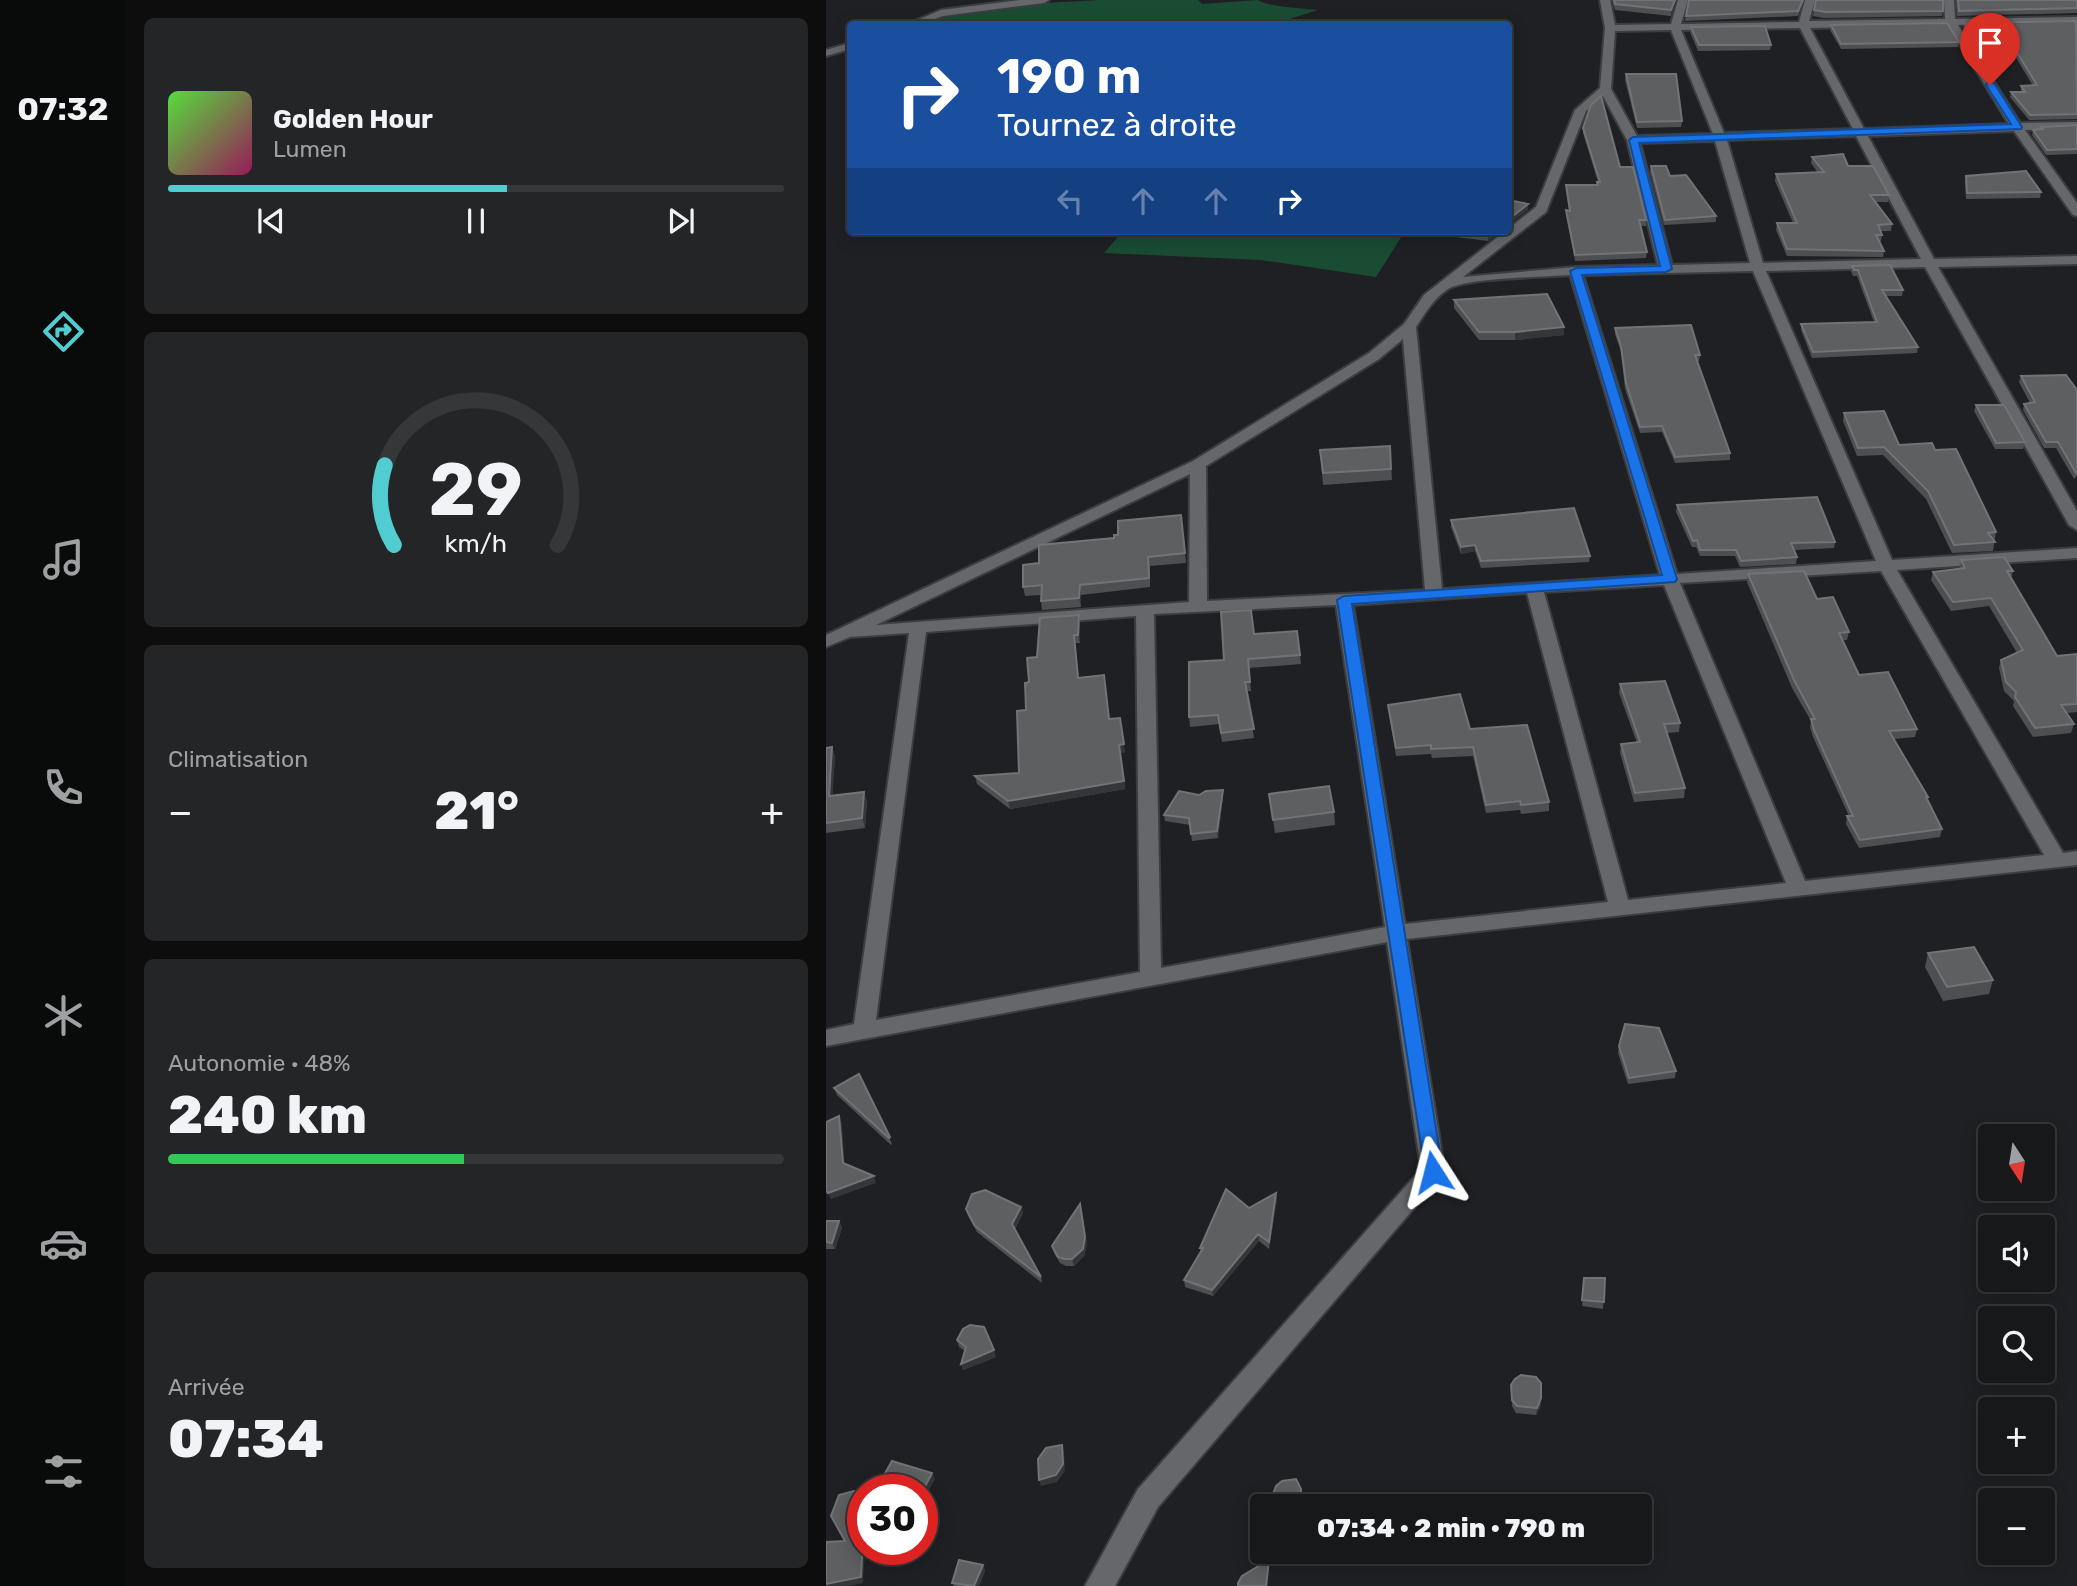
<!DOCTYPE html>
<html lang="fr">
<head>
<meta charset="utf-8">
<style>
	:root { --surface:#17181a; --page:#242527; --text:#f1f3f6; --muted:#9ea0a2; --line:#363739; --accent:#51ccd1 }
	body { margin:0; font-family:Rubik,sans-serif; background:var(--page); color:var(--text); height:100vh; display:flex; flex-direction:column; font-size:26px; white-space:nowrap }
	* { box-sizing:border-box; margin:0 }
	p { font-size:23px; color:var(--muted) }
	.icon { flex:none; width:38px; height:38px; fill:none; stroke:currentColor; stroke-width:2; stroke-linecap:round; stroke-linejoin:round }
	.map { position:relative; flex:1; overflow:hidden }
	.panel { display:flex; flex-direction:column; gap:18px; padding:18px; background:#0d0d0e; width:700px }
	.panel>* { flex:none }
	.top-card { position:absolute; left:21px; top:21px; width:665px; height:214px; border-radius:7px; box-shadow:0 4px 18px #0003,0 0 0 2px var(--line); background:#1a4fa0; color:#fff; overflow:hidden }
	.needle { width:46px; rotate:168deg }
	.buttons { position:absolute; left:1152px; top:1124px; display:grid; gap:14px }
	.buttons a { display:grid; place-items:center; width:77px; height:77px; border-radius:7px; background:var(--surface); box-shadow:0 4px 18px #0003,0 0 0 2px var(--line); font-size:35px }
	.speed { position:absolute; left:21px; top:1474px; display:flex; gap:14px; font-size:35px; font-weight:700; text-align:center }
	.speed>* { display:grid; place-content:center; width:91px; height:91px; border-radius:50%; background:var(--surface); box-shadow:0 4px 18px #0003,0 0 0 2px var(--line); line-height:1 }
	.speed .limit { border:10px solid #d22; background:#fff; color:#111 }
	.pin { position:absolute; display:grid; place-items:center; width:60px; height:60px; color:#fff; margin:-72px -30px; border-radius:50% 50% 50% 0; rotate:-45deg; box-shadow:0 0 7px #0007 }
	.pin .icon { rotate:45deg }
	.me { position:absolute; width:77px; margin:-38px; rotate:351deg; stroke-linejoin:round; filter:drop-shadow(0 0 5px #0008) }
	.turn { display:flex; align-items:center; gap:24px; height:147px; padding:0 35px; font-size:32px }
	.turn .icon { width:91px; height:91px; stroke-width:2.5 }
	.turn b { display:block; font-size:49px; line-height:60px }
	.lanes { display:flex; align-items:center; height:66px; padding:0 35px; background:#0003; justify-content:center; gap:35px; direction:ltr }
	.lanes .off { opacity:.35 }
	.big { font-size:52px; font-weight:800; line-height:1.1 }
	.panel .tile { flex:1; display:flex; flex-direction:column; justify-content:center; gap:10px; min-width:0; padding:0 24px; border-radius:10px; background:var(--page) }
	.panel .dial { align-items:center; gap:0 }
	.dial svg { height:182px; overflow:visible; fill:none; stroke:var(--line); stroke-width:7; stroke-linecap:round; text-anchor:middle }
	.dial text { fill:var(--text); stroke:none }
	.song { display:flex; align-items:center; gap:21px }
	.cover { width:84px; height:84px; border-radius:10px; background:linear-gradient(135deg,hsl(110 70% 55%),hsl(330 70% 35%)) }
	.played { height:7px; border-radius:4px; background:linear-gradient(90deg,var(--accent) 55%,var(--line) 55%) }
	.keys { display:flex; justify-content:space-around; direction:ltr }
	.heat { display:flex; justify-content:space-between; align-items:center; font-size:38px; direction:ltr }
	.charge { height:10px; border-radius:5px; background:linear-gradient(90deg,#34c759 48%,var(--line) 0) }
	.trip { position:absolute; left:424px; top:1494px; width:402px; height:70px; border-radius:7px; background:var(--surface); box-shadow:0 4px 18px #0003,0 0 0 2px var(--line); font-weight:800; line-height:70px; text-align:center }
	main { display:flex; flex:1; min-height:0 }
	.menu { display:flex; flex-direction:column; width:126px; justify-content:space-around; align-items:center; background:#090a0a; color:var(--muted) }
	.menu .icon { width:49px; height:49px }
	.menu .current { color:var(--accent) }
	.menu b { font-size:32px; color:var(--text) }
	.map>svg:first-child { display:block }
	.green { fill:#1a4c33 }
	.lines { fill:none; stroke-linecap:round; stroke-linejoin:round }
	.minor-casing { stroke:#3c3d40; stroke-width:4 }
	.minor { fill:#66676b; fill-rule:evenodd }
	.wall { fill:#4d4f52 }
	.shaded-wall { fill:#343639 }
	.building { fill:#5d5f61; stroke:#717376; stroke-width:2 }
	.route { fill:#1a73e8; stroke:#114b97; stroke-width:2 }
</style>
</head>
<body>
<main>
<nav class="menu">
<b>07:32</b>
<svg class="icon current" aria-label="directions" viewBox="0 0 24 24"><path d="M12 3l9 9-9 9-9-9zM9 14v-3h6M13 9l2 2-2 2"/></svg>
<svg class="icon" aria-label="music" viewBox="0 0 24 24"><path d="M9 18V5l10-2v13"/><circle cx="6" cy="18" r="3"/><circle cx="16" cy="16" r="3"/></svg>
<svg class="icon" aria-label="phone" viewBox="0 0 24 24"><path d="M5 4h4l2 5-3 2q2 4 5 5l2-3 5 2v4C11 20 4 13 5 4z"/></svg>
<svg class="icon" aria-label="climate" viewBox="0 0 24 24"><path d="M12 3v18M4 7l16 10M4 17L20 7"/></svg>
<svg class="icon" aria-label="car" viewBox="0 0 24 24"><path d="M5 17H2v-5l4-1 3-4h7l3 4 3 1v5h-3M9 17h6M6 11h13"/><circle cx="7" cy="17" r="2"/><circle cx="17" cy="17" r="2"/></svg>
<svg class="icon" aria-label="filters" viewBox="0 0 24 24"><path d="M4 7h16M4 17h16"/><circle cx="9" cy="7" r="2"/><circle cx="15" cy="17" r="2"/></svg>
</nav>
<section class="panel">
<div class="tile">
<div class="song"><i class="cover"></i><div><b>Golden Hour</b><p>Lumen</p></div></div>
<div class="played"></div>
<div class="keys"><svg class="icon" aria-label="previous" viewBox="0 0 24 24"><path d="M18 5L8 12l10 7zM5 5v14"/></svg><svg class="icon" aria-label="pause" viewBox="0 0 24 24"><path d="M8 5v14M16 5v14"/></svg><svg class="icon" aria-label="next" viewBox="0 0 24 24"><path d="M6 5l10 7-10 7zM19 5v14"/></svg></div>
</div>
<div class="tile dial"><svg viewBox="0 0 100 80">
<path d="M14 69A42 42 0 1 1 86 69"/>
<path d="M14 69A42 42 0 0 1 10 34" stroke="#51ccd1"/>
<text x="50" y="56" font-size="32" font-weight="700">29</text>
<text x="50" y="72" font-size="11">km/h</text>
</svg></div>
<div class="tile"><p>Climatisation</p>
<div class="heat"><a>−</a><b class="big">21°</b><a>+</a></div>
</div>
<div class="tile"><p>Autonomie · 48%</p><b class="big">240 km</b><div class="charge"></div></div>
<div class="tile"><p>Arrivée</p><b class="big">07:34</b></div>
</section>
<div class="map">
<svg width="1251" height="1586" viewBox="0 0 1251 1586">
	<rect width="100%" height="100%" fill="#1f2023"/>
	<path class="green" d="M273 0H372L376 4 432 0C441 7 478 8 492 10L454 22 423 24H97C152 3 214 4 273 0Z
		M297 231H579L550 277 435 260 278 253Z"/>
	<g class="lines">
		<defs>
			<path id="minor" d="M194 0H223L218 3 117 16 95 24H82L115 10Z
				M774 0H784L789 25 845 24 852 0H862L855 24 973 22 979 0H989L983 21 1119 19 1118 0H1128L1129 19 1251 17V23L1132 25 1194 123 1251 122V128L1199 130 1251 203V216L1247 215 1188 131 1042 136 1108 259 1251 256V264L1112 267 1251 511V530L1243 525 1099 267 940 271 1066 560 1251 548V558L1071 570 1237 853 1251 851V865L581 939 619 1172 332 1507 289 1586H259L312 1489 595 1169 561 942 0 1046V1030L28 1024 83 633 24 637 0 647V635L367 461 543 353 578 324 598 295 710 207 749 110 774 88 779 28ZM1122 25 1183 124 1038 129 984 28ZM974 28 1027 129 898 133 855 30ZM845 30 887 134 811 136 785 89 789 31ZM777 96 801 140 832 265 749 267 637 277 720 212 760 111ZM1030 136 1095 259 937 263 901 140ZM889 141 924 263 846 265 814 143ZM927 271 1050 561 851 574 757 275ZM744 275 834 575 616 589 590 327C599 313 608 298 622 289 640 278 719 277 744 275ZM577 339 599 590 381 601 380 466 553 359ZM364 474 363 602 50 625ZM1055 571 1218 855 979 881 854 583ZM838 585 960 883 802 900 718 592ZM701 593 782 902 579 924 527 605ZM510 605 559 927 335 968 328 614ZM310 616 314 972 50 1020 100 632Z
				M24 43V49L0 56V50Z"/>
		</defs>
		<use href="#minor" class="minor-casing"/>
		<use href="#minor" class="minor"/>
	</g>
	<path class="wall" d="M786 0H851L845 16 789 10Z
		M978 0 972 16 859 21 860 16Z
		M1130 0H1251V13L1131 16Z
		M988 10 1117 11 1116 16 998 18 987 16Z
		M1251 21V119L1203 120 1184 97 1185 92H1195V86H1207L1183 46H1149L1137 28 1138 23Z
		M1005 25 1133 42 1132 47 1015 49 1004 30Z
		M865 27 945 45 944 50 872 51 864 32Z
		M800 74 856 121 855 127 811 128 799 80Z
		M1251 125V154L1220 155 1206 135 1207 130H1214L1215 127Z
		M757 128 794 167 820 220V226H814L821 252 820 258 749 261 740 215V210H743L740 185H770L771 182H772L757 133Z
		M986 157 1022 166 1063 195 1062 202H1049L1066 224 1065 231H1055L1056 235 1055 241H1054L1058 251 1057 257 961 256 950 230 951 223H967L949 181 950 174 992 173 985 163Z
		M825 166 844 176 890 216V222L838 225 824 172Z
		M1140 176 1215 192 1214 198 1140 199 1139 182Z
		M622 231H675L662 241 622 236Z
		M1026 266 1077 290 1076 296H1059L1092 347 1091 353 986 358 975 330V324L1048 322 1031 276H1027L1025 271Z
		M628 300 738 327V335L689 340H653L628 308Z
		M789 328 874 355 873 361H871L904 453V460L849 463 836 432 814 433 799 389 795 352 789 334Z
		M1195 376 1251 390V476L1248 479 1230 448H1218L1197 410 1198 404 1204 403 1193 382Z
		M1150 405 1199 442 1197 449H1169L1148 411Z
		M1018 413 1073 445 1109 450 1170 532 1167 551 1126 553 1100 499 1057 455 1031 456 1017 421Z
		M564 446 566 480 497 485 494 450Z
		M851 505 1009 542 1008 548 968 550 971 557 970 564 914 567 909 556H874L870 547H866L850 512Z
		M355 515 360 563 324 566V587L255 595V607L216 610 215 601V595L199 596 197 587 213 563 288 538 292 535Z
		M625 520 764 556 763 562 655 568 649 551 635 554 625 527Z
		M1135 560 1187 571 1185 579 1231 656 1251 654V712L1241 713 1248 724 1245 733 1207 737 1187 706 1188 701 1178 691 1173 668 1175 660 1191 653 1163 606 1125 611 1105 580 1107 572 1134 569Z
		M922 574 991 599 1023 632 1021 640H1016L1033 675 1091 729 1089 737 1068 739 1102 797 1101 800 1116 829 1114 837 1033 848 1020 824 1021 816H1023L987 737 984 727 985 721 966 688 921 582Z
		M254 623V643H249L253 678 283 719 299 752 295 753 299 789 184 809 151 784 149 776 193 773 200 710 211 657Z
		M428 634 474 655 475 664 423 668 425 691H421L428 738 396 742 393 724 364 727 363 717 398 660Z
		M794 684 854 723 853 732 841 733 859 788 858 798 808 802 794 753 795 744 811 743 793 693Z
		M562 705 644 729 723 802V811L695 814 694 810 660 813 647 756 606 758 605 754 570 756 563 714Z
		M6 747 9 757 6 796 41 801 39 828 0 833V748Z
		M443 794 508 812 509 825 449 833Z
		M373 795 397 796 392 838 366 841 364 825 339 821 338 815Z
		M1102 953 1167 980 1163 994 1117 1001 1099 967Z
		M793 1046 850 1071 849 1078 802 1084 792 1053Z
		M33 1074 66 1144 65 1145 11 1095 8 1088Z
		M450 1193 451 1199 443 1249 433 1241 387 1296 359 1287 358 1280 375 1253 374 1248 423 1208Z
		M195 1207 197 1213 189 1229 215 1277 216 1283 151 1232 142 1216 140 1209Z
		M256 1211 261 1244 258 1256 248 1266H240L234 1263 228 1253 226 1246Z
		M0 1221H13L16 1228 9 1249H0Z
		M758 1278H779L777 1309 756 1306Z
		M131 1340 170 1357 137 1370 135 1364 139 1351 133 1347Z
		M685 1385 715 1405 710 1415 690 1413 686 1406Z
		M447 1494 476 1495V1503L474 1507H450Z
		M157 1565 159 1571 153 1586H128L126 1583Z"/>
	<path class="shaded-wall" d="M849 0H851L845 16V10Z
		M702 204V210L682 225V220Z
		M668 231H675L662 241V235Z
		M738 327V335L689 340V332Z
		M649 545V551L635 554V547Z
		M254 585 255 595V607L253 598Z
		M253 615 254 623V643L252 635Z
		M294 718 299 752 295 753 299 789 184 809 182 801 293 745Z
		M6 747 9 757 6 806 3 796Z
		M397 790V796L392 838 391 831Z
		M38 792 41 801 39 828 36 818Z
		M13 1116 16 1123 19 1170 17 1163Z
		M48 1176 50 1183 5 1199 2 1193Z
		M450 1193 451 1199 443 1249V1242Z
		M195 1207 197 1213 188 1230 186 1224Z
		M256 1211 261 1244 258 1256 248 1266 246 1259Z
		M13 1221 16 1228 9 1249 6 1243Z
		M432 1234 433 1241 387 1296 386 1290Z
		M168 1350 170 1357 137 1370 135 1364Z
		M715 1398V1405L710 1415 711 1408Z
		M236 1445 238 1451 239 1471 231 1482 215 1486 213 1480Z
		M106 1473 109 1479 96 1503V1492Z
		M475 1489 476 1503 474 1507H463Z
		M37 1535V1549H39L37 1583 24 1586H0V1584Z
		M443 1560V1566L442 1586H440Z
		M157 1565 159 1571 153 1586H148Z"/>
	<path class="building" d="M788 0H849L845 10 789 4Z
		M863 0H977L972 11 860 16Z
		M990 0H1117V11L999 12 988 10Z
		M1132 0H1251V8L1133 11Z
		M1250 21 1251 114 1204 115 1185 92H1199L1195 86 1211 85 1184 41H1150L1138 23Z
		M1121 23 1133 42 1015 44 1005 25Z
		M939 26 945 45H873L865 27Z
		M800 74H850L856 121 811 122Z
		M775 96 794 167H807L820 220H813L821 252 749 255 740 210 744 211 740 185H772L771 182H774L757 128 765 105Z
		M1251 125V149L1221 150 1207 130 1217 129 1215 127Z
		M1017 154 1022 166H1047L1063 195H1044L1066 224 1052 225 1056 235H1050L1058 251 961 249 951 223H971L950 174 998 172 986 157Z
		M825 166H840L844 176 860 175 890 216 839 220Z
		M1200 171 1215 192 1141 193 1140 176Z
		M682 200 702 204 682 220Z
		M625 231H668L662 235Z
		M1064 265 1077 290H1056L1092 347 987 352 975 324 1051 322 1032 270H1028L1026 266Z
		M721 294 738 327 689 332H653L628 300Z
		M865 325 874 355H869L904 453 849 457 836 426 814 427 800 383 795 346 789 328Z
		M1240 375 1251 390V471L1250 473 1232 442H1220L1198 404 1209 402 1195 376Z
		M1150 405H1178L1199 442 1170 443Z
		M1058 411 1073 445 1106 443 1109 450 1130 449 1170 532 1162 533 1169 542 1128 545 1102 491 1058 447 1032 448 1018 413Z
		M564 446 565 469 497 473 494 450Z
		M991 497 1009 542 965 543 971 557 915 561 910 550H874L871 540 867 541 851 505Z
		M748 508 764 556 655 561 649 545 635 547 625 520Z
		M355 515 359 553 322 557 323 578 254 585 253 598 215 601 216 585 197 587V565L213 563V545L288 538V535H292V521Z
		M1178 557 1187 571H1181L1231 656 1251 654V704L1235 705 1248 724 1209 728 1189 697 1190 692 1180 682 1175 660 1197 650 1165 598 1127 602 1107 572 1139 568 1135 560Z
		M978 571 991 599 1007 597 1023 632 1013 633 1033 675 1062 672 1091 729 1063 731 1102 797H1100L1116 829 1034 840 1021 816H1027L988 730 985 719H989L968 680 922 574Z
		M425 610 428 634 471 631 474 655 422 659 424 682H419L428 729 395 733 392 715 363 717V662L398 660 395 612Z
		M253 615 252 635H248L252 678 278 675 283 719 294 718 298 744 293 745 298 781 182 801 149 776 193 773 191 711 200 710 199 683 203 682 201 658 211 657 214 618Z
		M839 681 854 723 838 724 859 788 809 793 795 744 814 742 794 684Z
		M634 694 644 729 701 725 723 802 695 805 694 801 660 805 647 747 605 749V745L570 748 562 705Z
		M6 747 3 796 38 792 36 818 0 823V748Z
		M503 786 508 812 447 820 443 794Z
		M397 790 391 831 365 834 363 818 338 815 353 791 373 795 380 791Z
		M1148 947 1167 980 1121 987 1102 953Z
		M799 1024 833 1028 850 1071 803 1078 793 1046Z
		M33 1074 64 1137 63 1138 8 1088Z
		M13 1116 17 1163 48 1176 2 1193 0 1191V1122Z
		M400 1189 423 1208 450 1193 443 1242 432 1234 386 1290 358 1280 377 1248H374Z
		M159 1190 195 1207 186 1224 215 1277 149 1226 140 1209 146 1194Z
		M254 1204 259 1237 257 1249 246 1259H238L232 1257 226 1246Z
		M0 1221H13L6 1243 0 1242Z
		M758 1278H779L778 1302 756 1300Z
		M144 1325 158 1327 168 1350 135 1364 140 1347 131 1340 137 1329Z
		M695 1375 710 1377 715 1383V1398L711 1408 691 1406 686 1400 685 1385 689 1379Z
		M236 1445 237 1464 230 1475 213 1480 212 1459 220 1448Z
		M66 1461 106 1473 96 1492V1489H50Z
		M470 1479 475 1489V1497L471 1504 463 1507H456L449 1501 447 1494 450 1486 456 1481Z
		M28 1491 37 1495V1535L35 1577 0 1584V1542L19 1541 5 1516 13 1495Z
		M133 1560 157 1565 148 1586 126 1583Z
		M443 1560 440 1586H412V1583L416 1576Z"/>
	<path class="route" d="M1161 83H1168L1196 127 1195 129 813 143 846 269 840 272 756 275 851 579 849 582 526 604 617 1172 614 1178 607 1180 600 1178 511 600 518 596 836 575 744 271 750 268 834 266 803 140 807 137 1185 124 1160 85Z"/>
</svg>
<div class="buttons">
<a><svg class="needle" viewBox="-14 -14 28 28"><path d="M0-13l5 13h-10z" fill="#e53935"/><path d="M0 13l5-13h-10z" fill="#9ea0a2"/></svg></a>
<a><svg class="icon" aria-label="sound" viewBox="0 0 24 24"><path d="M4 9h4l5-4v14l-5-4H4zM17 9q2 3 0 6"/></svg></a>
<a><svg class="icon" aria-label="search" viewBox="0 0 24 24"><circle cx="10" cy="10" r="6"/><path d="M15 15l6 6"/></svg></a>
<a>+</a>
<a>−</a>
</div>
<div class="speed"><div class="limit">30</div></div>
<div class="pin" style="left:1164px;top:85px;background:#d93025"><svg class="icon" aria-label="arrive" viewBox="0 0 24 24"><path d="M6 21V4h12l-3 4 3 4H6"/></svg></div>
<svg class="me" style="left:607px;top:1172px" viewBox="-20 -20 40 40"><path d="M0-17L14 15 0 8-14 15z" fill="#1a73e8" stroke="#fff" stroke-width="4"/></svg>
<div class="trip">07:34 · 2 min · 790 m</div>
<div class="top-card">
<div class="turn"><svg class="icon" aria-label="right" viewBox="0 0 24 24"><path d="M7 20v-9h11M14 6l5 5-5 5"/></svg><div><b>190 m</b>Tournez à droite</div></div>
<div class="lanes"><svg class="icon off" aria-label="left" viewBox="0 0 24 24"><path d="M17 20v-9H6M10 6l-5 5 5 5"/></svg><svg class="icon off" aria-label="ahead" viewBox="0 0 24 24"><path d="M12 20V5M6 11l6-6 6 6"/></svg><svg class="icon off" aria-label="ahead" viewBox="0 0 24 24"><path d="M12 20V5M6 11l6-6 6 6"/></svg><svg class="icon" aria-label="right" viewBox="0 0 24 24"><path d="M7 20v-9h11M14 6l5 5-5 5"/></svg></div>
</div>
</div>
</main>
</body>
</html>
